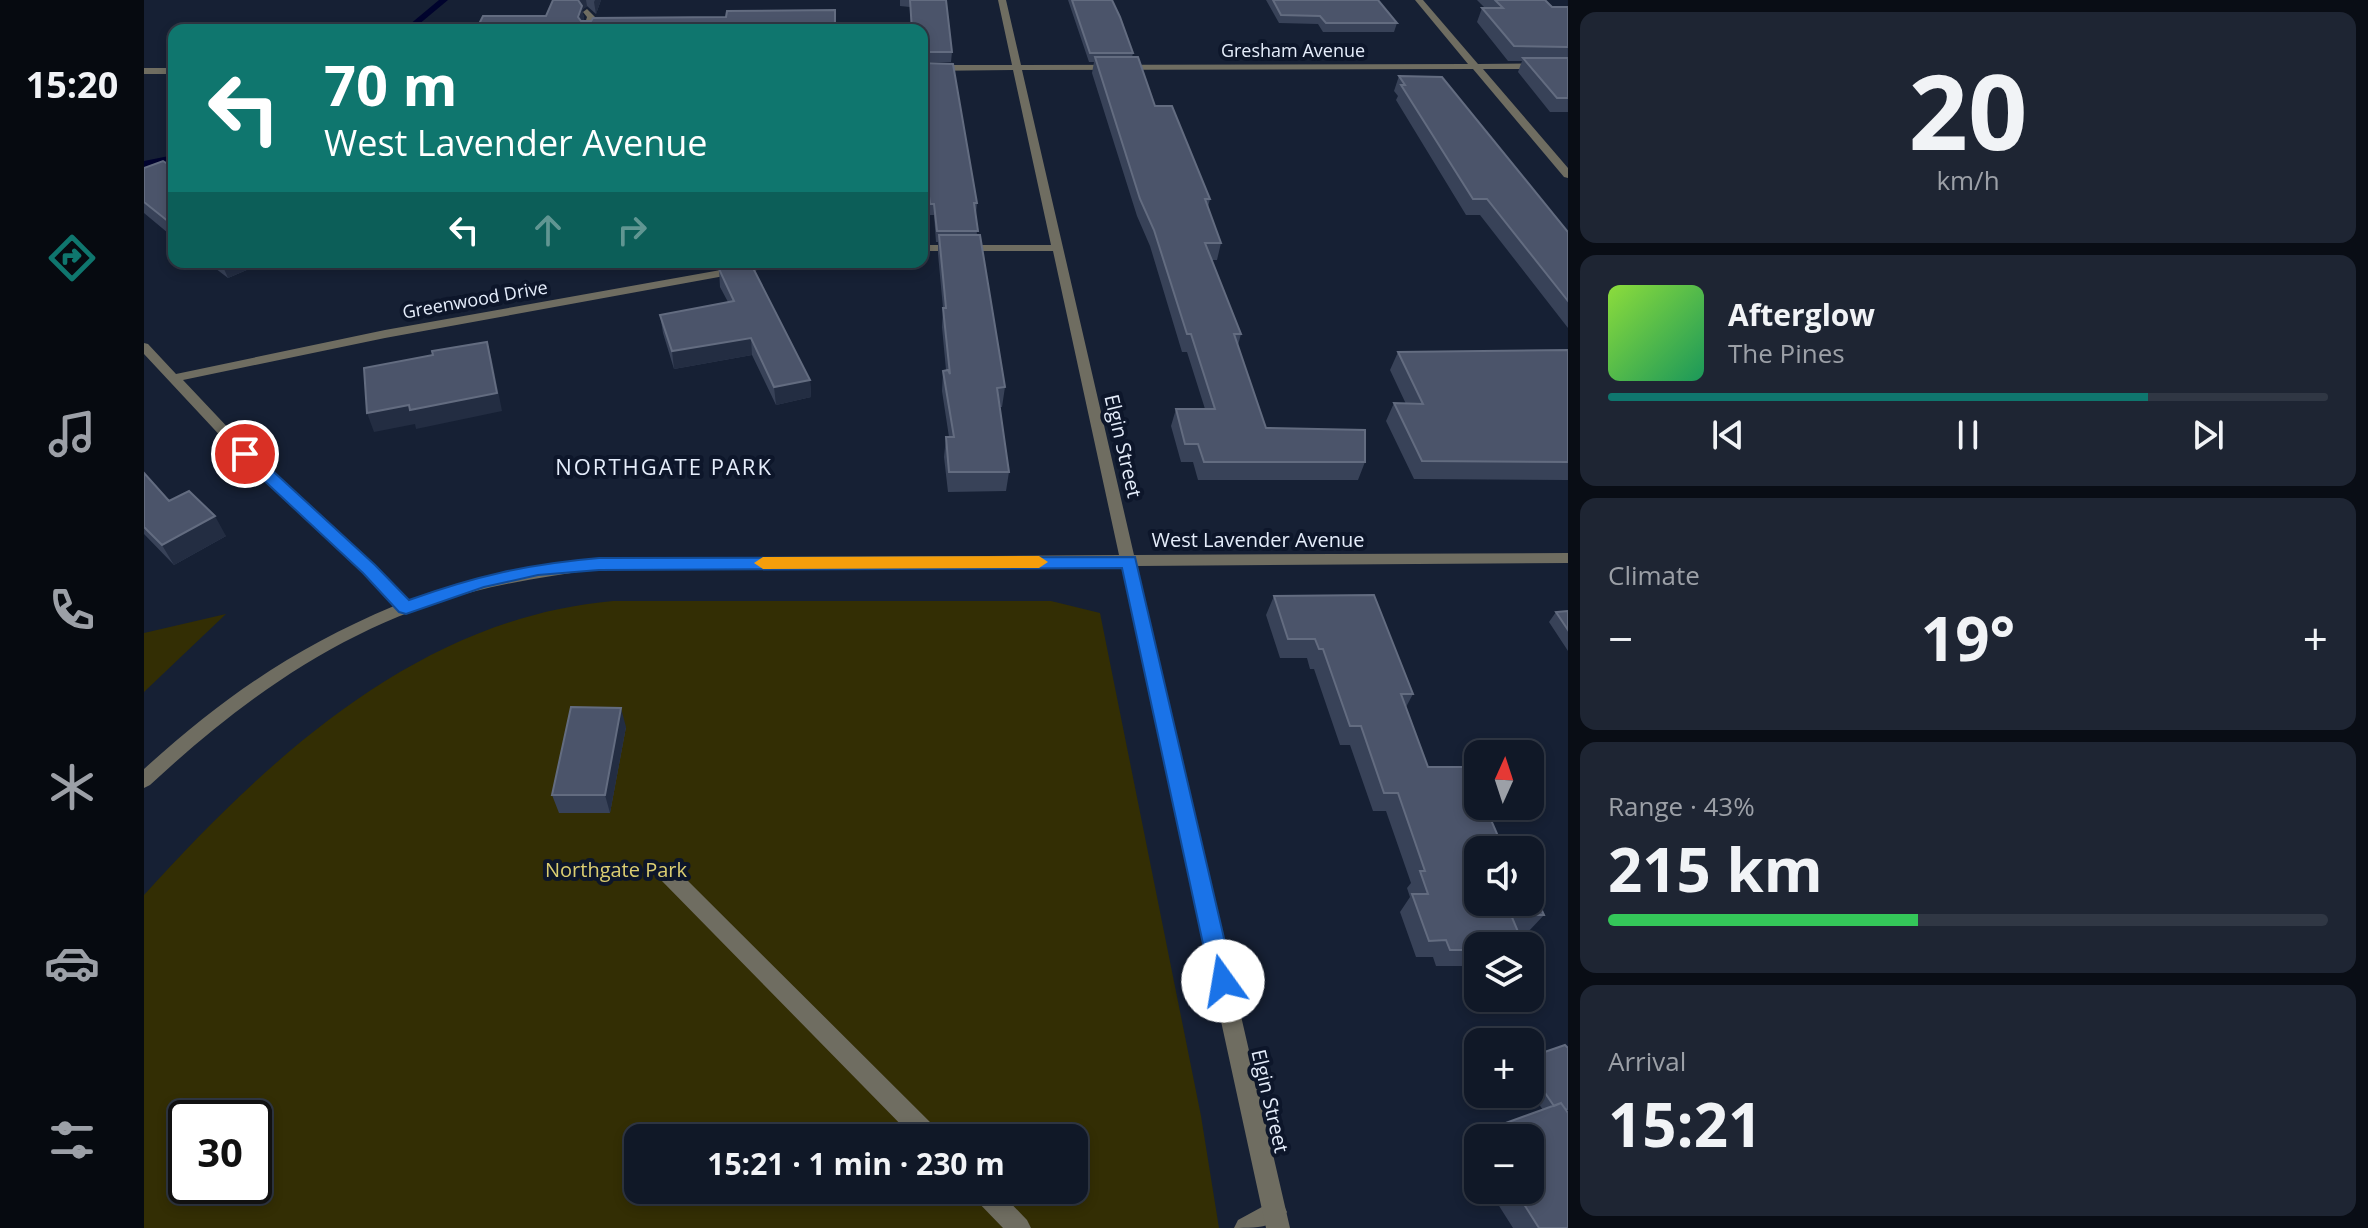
<!DOCTYPE html>
<html lang="en">
<head>
<meta charset="utf-8">
<style>
	:root { --surface:#101827; --page:#1e2533; --text:#f1f3f6; --muted:#9ca0a7; --line:#303744; --accent:#0f766e }
	body { margin:0; font-family:"Open Sans",sans-serif; background:var(--page); color:var(--text); height:100vh; display:flex; flex-direction:column; font-size:30px; white-space:nowrap }
	* { box-sizing:border-box; margin:0 }
	p { font-size:26px; color:var(--muted) }
	.icon { flex:none; width:44px; height:44px; fill:none; stroke:currentColor; stroke-width:2; stroke-linecap:round; stroke-linejoin:round }
	.map { position:relative; flex:1; overflow:hidden }
	.sheet { display:flex; flex-direction:column; gap:12px; padding:12px; background:#090d15; width:800px }
	.sheet>* { flex:none }
	.hud { position:absolute; left:24px; top:24px; width:760px; height:244px; border-radius:16px; box-shadow:0 4px 12px #0003,0 0 0 2px var(--line); background:#0f766e; color:#fff; overflow:hidden }
	.needle { width:52px; rotate:3deg }
	.fabs { position:absolute; left:1320px; top:740px; display:grid; gap:16px }
	.fabs a { display:grid; place-items:center; width:80px; height:80px; border-radius:16px; background:var(--surface); box-shadow:0 4px 12px #0003,0 0 0 2px var(--line); font-size:40px }
	.speed { position:absolute; left:24px; top:1100px; display:flex; gap:16px; font-size:40px; font-weight:700; text-align:center }
	.speed>* { display:grid; place-content:center; width:104px; height:104px; border-radius:50%; background:var(--surface); box-shadow:0 4px 12px #0003,0 0 0 2px var(--line); line-height:1 }
	.speed .limit { border:4px solid #111; border-radius:12px; background:#fff; color:#111 }
	.pin { position:absolute; display:grid; place-items:center; width:68px; height:68px; color:#fff; margin:-34px; border:4px solid #fff; border-radius:50%; box-shadow:0 2px 8px #0007 }
	.me { position:absolute; width:88px; margin:-44px; rotate:347deg; stroke-linejoin:round; filter:drop-shadow(0 0 6px #0008) }
	.turn { display:flex; align-items:center; gap:28px; height:168px; padding:0 24px; font-size:36px }
	.turn .icon { width:104px; height:104px; stroke-width:2.5 }
	.turn b { display:block; font-size:56px; line-height:68px }
	.lanes { display:flex; align-items:center; height:76px; padding:0 24px; background:#0003; justify-content:center; gap:40px; direction:ltr }
	.lanes .off { opacity:.35 }
	.big { font-size:60px; font-weight:700; line-height:1.1 }
	.sheet .card { flex:1; display:flex; flex-direction:column; justify-content:center; gap:12px; min-width:0; padding:0 28px; border-radius:16px; background:var(--page) }
	.sheet .dial { align-items:center; gap:0 }
	.dial b { font-size:104px; line-height:1 }
	.song { display:flex; align-items:center; gap:24px }
	.cover { width:96px; height:96px; border-radius:12px; background:linear-gradient(135deg,hsl(90 70% 55%),hsl(150 70% 35%)) }
	.played { height:8px; border-radius:4px; background:linear-gradient(90deg,var(--accent) 75%,var(--line) 75%) }
	.keys { display:flex; justify-content:space-around; direction:ltr }
	.heat { display:flex; justify-content:space-between; align-items:center; font-size:44px; direction:ltr }
	.charge { height:12px; border-radius:6px; background:linear-gradient(90deg,#34c759 43%,var(--line) 0) }
	.trip { position:absolute; left:480px; top:1124px; width:464px; height:80px; border-radius:16px; background:var(--surface); box-shadow:0 4px 12px #0003,0 0 0 2px var(--line); font-weight:700; line-height:80px; text-align:center }
	main { display:flex; flex:1; min-height:0 }
	.tab-bar { display:flex; flex-direction:column; width:144px; justify-content:space-around; align-items:center; background:#060a10; color:var(--muted) }
	.tab-bar .icon { width:56px; height:56px }
	.tab-bar .selected { color:var(--accent) }
	.tab-bar b { font-size:36px; color:var(--text) }
	.map>svg:first-child { display:block }
	.green { fill:#332e04; fill-rule:evenodd }
	.lines { fill:none; stroke-linecap:round; stroke-linejoin:round }
	.stream { fill:#00032d; fill-rule:evenodd }
	.service { fill:#6f6d61; fill-rule:evenodd }
	.minor { fill:#6f6d61; fill-rule:evenodd }
	.wall { fill:#384258 }
	.shaded-wall { fill:#232d42 }
	.building { fill:#4b546a; stroke:#636c80; stroke-width:2 }
	.route { fill:#1a73e8; stroke:#114b97; stroke-width:2 }
	.slow { fill:#f59e0b }
	.labels { text-anchor:middle; stroke-width:8; stroke-linejoin:round; paint-order:stroke }
	.far-street-label { font-size:18px; fill:#e5edfb; stroke:#0d162a }
	.street-label { font-size:20px; fill:#e5edfb; stroke:#0d162a }
	.park-label { font-size:20px; fill:#dcce71; stroke:#0d162a }
	.neighbourhood-label { font-size:22px; letter-spacing:2px; fill:#e5edfb; stroke:#0d162a }
</style>
</head>
<body>
<main>
<nav class="tab-bar">
<b>15:20</b>
<svg class="icon selected" aria-label="directions" viewBox="0 0 24 24"><path d="M12 3l9 9-9 9-9-9zM9 14v-3h6M13 9l2 2-2 2"/></svg>
<svg class="icon" aria-label="music" viewBox="0 0 24 24"><path d="M9 18V5l10-2v13"/><circle cx="6" cy="18" r="3"/><circle cx="16" cy="16" r="3"/></svg>
<svg class="icon" aria-label="phone" viewBox="0 0 24 24"><path d="M5 4h4l2 5-3 2q2 4 5 5l2-3 5 2v4C11 20 4 13 5 4z"/></svg>
<svg class="icon" aria-label="climate" viewBox="0 0 24 24"><path d="M12 3v18M4 7l16 10M4 17L20 7"/></svg>
<svg class="icon" aria-label="car" viewBox="0 0 24 24"><path d="M5 17H2v-5l4-1 3-4h7l3 4 3 1v5h-3M9 17h6M6 11h13"/><circle cx="7" cy="17" r="2"/><circle cx="17" cy="17" r="2"/></svg>
<svg class="icon" aria-label="filters" viewBox="0 0 24 24"><path d="M4 7h16M4 17h16"/><circle cx="9" cy="7" r="2"/><circle cx="15" cy="17" r="2"/></svg>
</nav>
<div class="map">
<svg width="1424" height="1228" viewBox="0 0 1424 1228">
	<rect width="100%" height="100%" fill="#162034"/>
	<path class="green" d="M469 601H907L956 613 1057 1116 1075 1228H0V895C125 757 275 618 469 601ZM42 1118H110V1186H42ZM494 1138H930V1190H494Z
		M82 614 0 692V633Z"/>
	<g class="lines">
		<path class="stream" d="M295 0H304L268 30H259Z
			M30 155V161L0 167V161Z"/>
		<path class="service" d="M443 9 451 17 447 30H439L443 17 439 12Z
			M524 865 531 868 794 1130 797 1138H770L517 880 514 874 517 868Z
			M826 1190H854L883 1220 887 1228H859L830 1198Z
			M1131 1200 1139 1204 1143 1212C1134 1228 1109 1228 1090 1228L1094 1220Z"/>
		<path class="minor" d="M854 0H862L877 65 1324 64 1271 0H1279L1334 64 1424 63V69H1339L1424 168V178L1420 177 1329 69 878 70 990 555 1424 553V563L993 566 1146 1228H1122L978 566 455 569C412 575 370 581 328 592 202 625 101 697 6 785L0 788V769C79 697 152 647 250 606L220 573 96 457 0 354V343L4 344 32 374 241 330 621 262H646L640 265 241 338 39 380 106 451 230 565 264 600C328 580 389 567 455 559L975 555 909 251H778V245H907L869 70 778 71V65H868Z
			M0 68H30V74H0Z"/>
	</g>
	<path class="wall" d="M409 0H457L452 14 443 6 438 10 440 18 439 21H447L449 18 582 17 583 11 691 10V30H332L339 16H402Z
		M756 0H802L808 52 807 62H778V30H767L766 7 756 6Z
		M924 0H968L989 53 988 57 1011 106 1066 199 1064 207 1077 243 1073 260H1067L1097 334 1094 345 1122 428 1221 462 1214 480H1054L1049 462H1037L1027 426 1032 409H1061L1043 352H1038L1006 246 993 216 948 73 950 62H945Z
		M1122 0H1234L1253 23 1250 32H1179L1174 24 1135 23Z
		M1333 0H1401L1408 7H1424V112H1406L1374 72 1378 61H1364L1333 22 1338 8H1341Z
		M778 63 833 203 832 214H831L833 235 861 387 858 407H856L865 472 862 491 804 492 800 457 802 437H805L798 391 799 371 802 370 798 327 799 308 794 254V242H792L790 215H786L778 157Z
		M1255 76 1424 232V328L1336 215H1322L1252 100 1254 96 1250 91Z
		M0 168H30V238L0 213Z
		M63 262H121L84 278Z
		M575 269 666 380 667 397 632 405 608 355 530 369 519 333 516 315 584 302 576 287Z
		M1424 350V480L1270 479 1242 421 1250 403 1262 404 1246 370 1254 352Z
		M0 473 25 501 82 536 30 565 0 534Z
		M1130 596 1269 694 1262 707 1284 767 1334 850 1400 915 1384 932H1374L1334 946V966H1292L1289 957H1272L1256 912 1266 897 1263 888 1267 883 1242 811H1229L1206 745H1196L1170 669H1166L1163 658H1136L1122 615Z
		M1424 611V651L1405 622 1412 612Z
		M482 727 466 813H415L408 795Z
		M1421 1045 1424 1228H1369L1345 1190H1386V1138H1334V1172L1318 1147 1334 1133 1399 1110 1386 1091V1057Z"/>
	<path class="shaded-wall" d="M434 0H442L443 6 438 10 440 18 436 29 434 17Z
		M451 0H457L452 14 450 2Z
		M77 262H121L84 278Z
		M607 338 608 355 530 369 528 351Z
		M343 342 348 360 358 411 272 429 271 424 230 432 223 413Z
		M666 380 667 397 632 405 630 387Z
		M71 516 82 536 30 565 18 545Z
		M477 708 482 727 466 813 461 795Z"/>
	<path class="building" d="M409 0H434L438 6 434 17 437 21H447L449 18 582 17 583 11 691 10V30H332L339 16H402Z
		M766 0H802L808 52H778V53V30H768Z
		M928 0H968L976 17 989 53H946Z
		M1129 0H1234L1253 23H1182L1176 16 1137 15Z
		M1351 0H1401L1408 7H1424V47L1370 46 1338 8H1359Z
		M951 57H994L1011 106H1028L1066 199H1061L1077 243H1061L1097 334H1090L1122 428 1221 430V462H1060L1054 444H1041L1032 409H1071L1047 334H1043L1010 230 996 199Z
		M1379 58H1424V98H1413Z
		M778 63 809 64 833 203H830L834 231H793L790 204H786L778 143Z
		M1255 76 1298 77 1424 232V301L1343 199H1329L1257 85H1261Z
		M19 161 30 168V226L0 202V168Z
		M795 235H836L861 387 853 388 865 472H805L802 437H810L799 371 804 370 806 374 799 308H802Z
		M592 262H606L666 380 630 387 607 338 528 351 516 315 590 301 575 269Z
		M343 342 353 393 266 410 265 405 223 413 220 368 289 355 288 351Z
		M1424 350V462L1278 461 1250 403 1279 404 1254 352Z
		M0 473 25 501 45 491 71 516 18 545 0 527Z
		M1230 595 1269 694H1257L1284 767H1324L1334 790V806H1341L1360 850H1334V902H1386V884L1400 915H1367L1380 946H1334V950H1306L1302 940 1285 941 1268 894H1284L1276 871H1281L1254 793H1240L1217 726H1206L1179 649H1175L1171 639H1144L1130 596Z
		M1424 611V630L1412 612Z
		M427 707 477 708 461 795H408Z
		M1421 1045 1424 1048V1109L1422 1110 1417 1103 1410 1106 1386 1071V1057Z
		M1417 1103 1424 1113V1228H1395L1371 1190H1386V1138H1337L1334 1133Z"/>
	<path class="route" d="M101 449 106 450 231 565 265 600C332 576 384 564 455 558L991 557 1090 981 1087 989 1079 992 1071 989 1067 981 978 568 455 570 394 575 340 587 262 614 255 612 219 573 95 457 93 454Z"/>
	<path class="slow" d="M895 556 904 562 895 568 619 569 610 563 619 557Z"/>
	<g class="labels">
		<g class="far-street-label">
			<text x="1149" y="57">Gresham Avenue</text>
			<text transform="translate(331 300) rotate(-10)" y="6">Greenwood Drive</text>
		</g>
		<g class="street-label">
			<text transform="translate(979 446) rotate(77)" y="7">Elgin Street</text>
			<text x="1114" y="547">West Lavender Avenue</text>
			<text transform="translate(1126 1101) rotate(77)" y="7">Elgin Street</text>
		</g>
		<g class="park-label">
			<text x="472" y="877">Northgate Park</text>
		</g>
		<g class="neighbourhood-label">
			<text x="520" y="475">NORTHGATE PARK</text>
		</g>
	</g>
</svg>
<div class="fabs">
<a><svg class="needle" viewBox="-14 -14 28 28"><path d="M0-13l5 13h-10z" fill="#e53935"/><path d="M0 13l5-13h-10z" fill="#9ca0a7"/></svg></a>
<a><svg class="icon" aria-label="sound" viewBox="0 0 24 24"><path d="M4 9h4l5-4v14l-5-4H4zM17 9q2 3 0 6"/></svg></a>
<a><svg class="icon" aria-label="layers" viewBox="0 0 24 24"><path d="M12 4l9 5-9 5-9-5zM3 14l9 5 9-5"/></svg></a>
<a>+</a>
<a>−</a>
</div>
<div class="speed"><div class="limit">30</div></div>
<div class="pin" style="left:101px;top:454px;background:#d93025"><svg class="icon" aria-label="arrive" viewBox="0 0 24 24"><path d="M6 21V4h12l-3 4 3 4H6"/></svg></div>
<svg class="me" style="left:1079px;top:981px" viewBox="-20 -20 40 40"><circle r="19" fill="#fff"/><path d="M0-13L10 11 0 6-10 11z" fill="#1a73e8"/></svg>
<div class="trip">15:21 · 1 min · 230 m</div>
<div class="hud">
<div class="turn"><svg class="icon" aria-label="left" viewBox="0 0 24 24"><path d="M17 20v-9H6M10 6l-5 5 5 5"/></svg><div><b>70 m</b>West Lavender Avenue</div></div>
<div class="lanes"><svg class="icon" aria-label="left" viewBox="0 0 24 24"><path d="M17 20v-9H6M10 6l-5 5 5 5"/></svg><svg class="icon off" aria-label="ahead" viewBox="0 0 24 24"><path d="M12 20V5M6 11l6-6 6 6"/></svg><svg class="icon off" aria-label="right" viewBox="0 0 24 24"><path d="M7 20v-9h11M14 6l5 5-5 5"/></svg></div>
</div>
</div>
<section class="sheet">
<div class="card dial"><b>20</b><p>km/h</p></div>
<div class="card">
<div class="song"><i class="cover"></i><div><b>Afterglow</b><p>The Pines</p></div></div>
<div class="played"></div>
<div class="keys"><svg class="icon" aria-label="previous" viewBox="0 0 24 24"><path d="M18 5L8 12l10 7zM5 5v14"/></svg><svg class="icon" aria-label="pause" viewBox="0 0 24 24"><path d="M8 5v14M16 5v14"/></svg><svg class="icon" aria-label="next" viewBox="0 0 24 24"><path d="M6 5l10 7-10 7zM19 5v14"/></svg></div>
</div>
<div class="card"><p>Climate</p>
<div class="heat"><a>−</a><b class="big">19°</b><a>+</a></div>
</div>
<div class="card"><p>Range · 43%</p><b class="big">215 km</b><div class="charge"></div></div>
<div class="card"><p>Arrival</p><b class="big">15:21</b></div>
</section>
</main>
</body>
</html>
